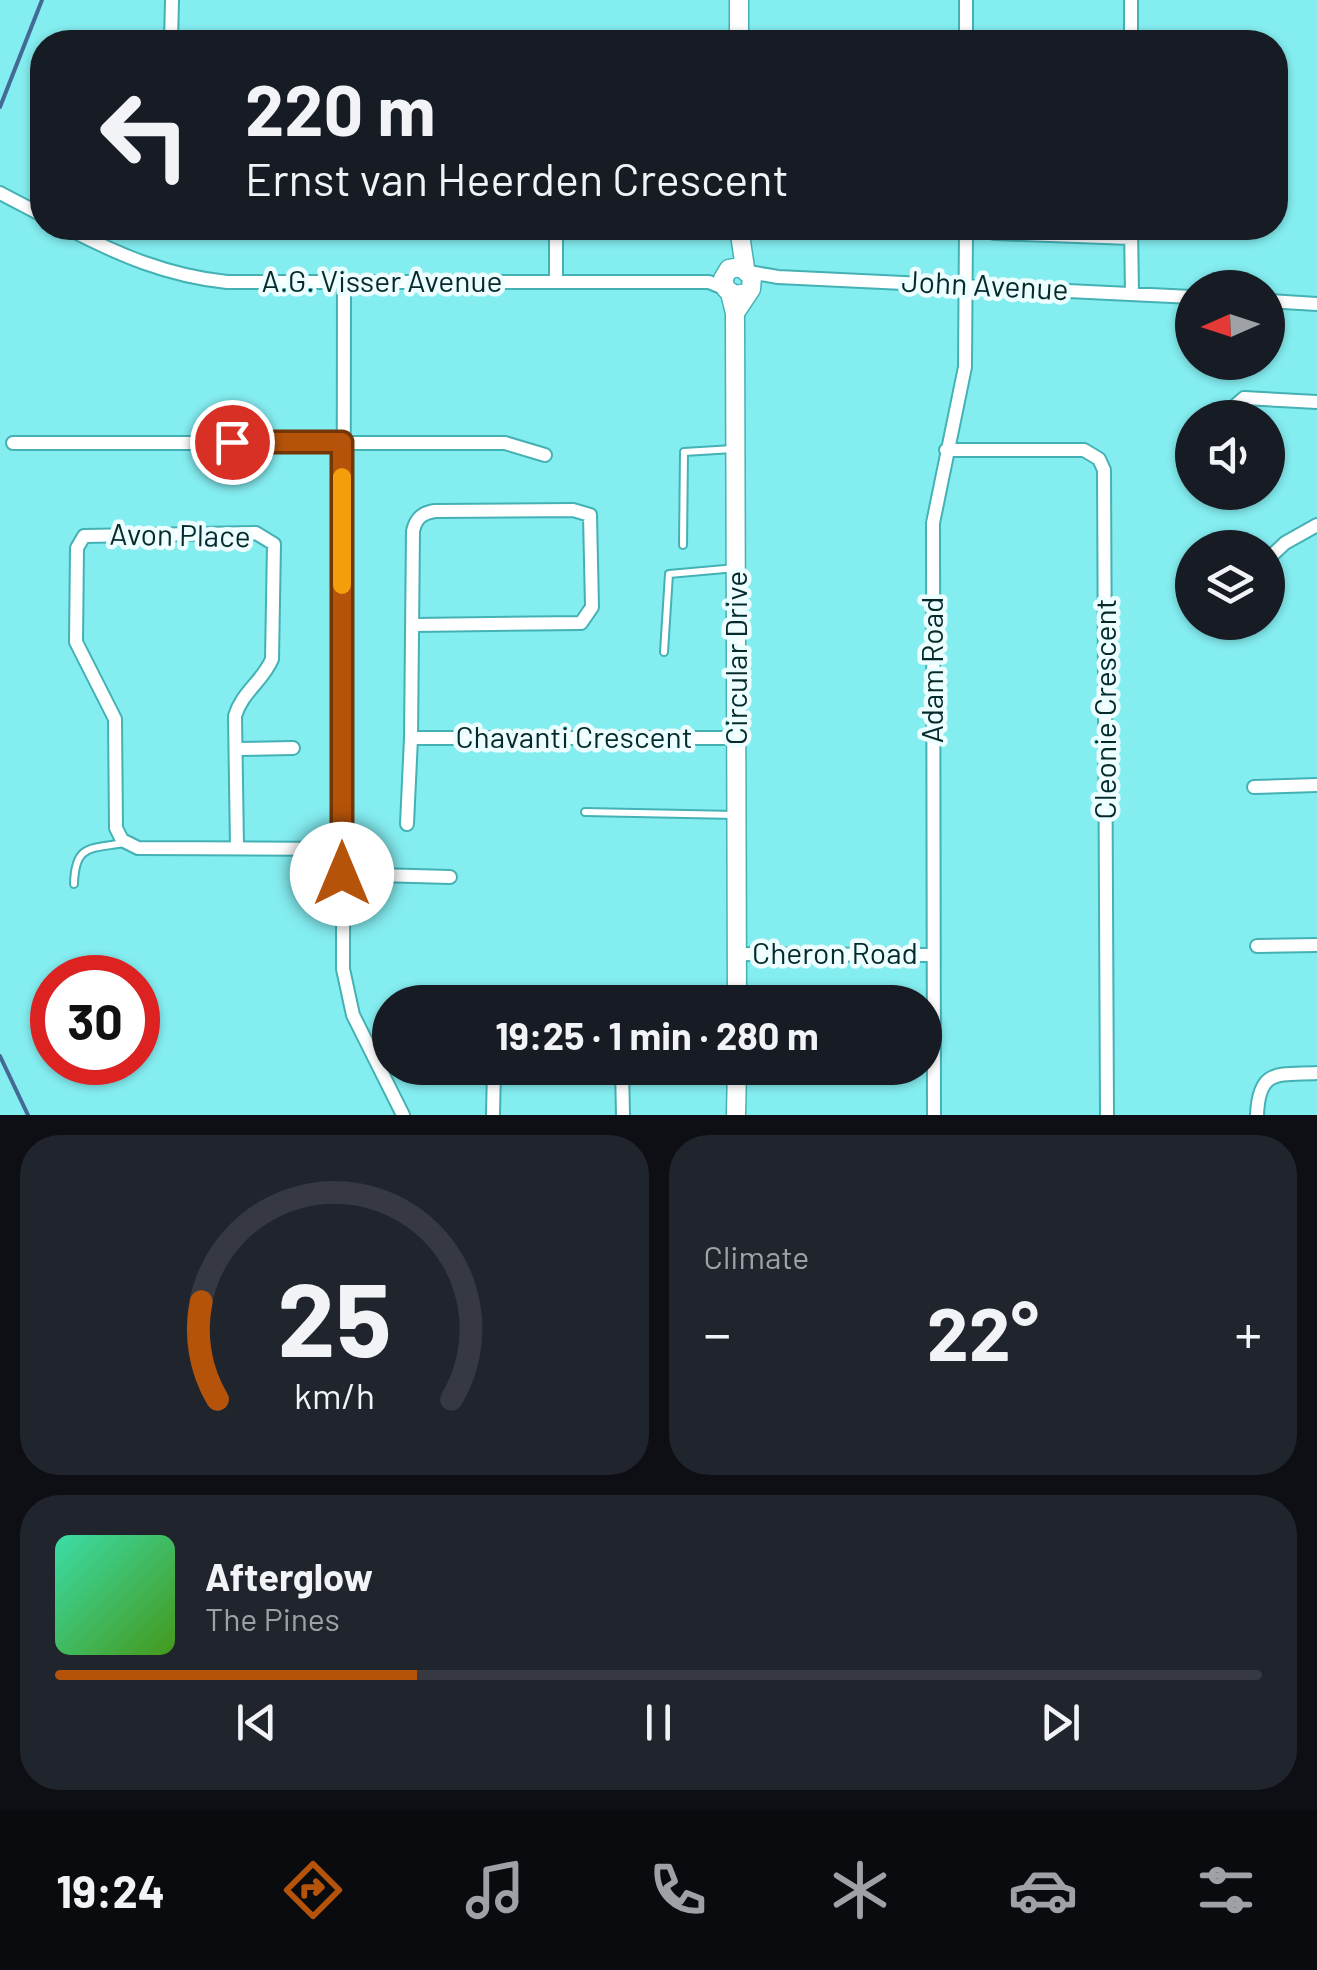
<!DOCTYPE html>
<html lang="en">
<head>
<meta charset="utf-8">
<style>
	:root { --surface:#171b24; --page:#20242c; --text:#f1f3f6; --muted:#9ea1a6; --line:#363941; --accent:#b45309 }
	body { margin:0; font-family:Barlow,sans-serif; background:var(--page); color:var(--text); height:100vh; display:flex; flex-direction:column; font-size:38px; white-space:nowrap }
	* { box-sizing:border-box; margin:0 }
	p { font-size:32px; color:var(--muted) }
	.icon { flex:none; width:55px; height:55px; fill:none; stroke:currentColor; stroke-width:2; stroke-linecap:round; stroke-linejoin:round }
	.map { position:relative; height:1115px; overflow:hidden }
	.drawer { display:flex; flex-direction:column; gap:20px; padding:20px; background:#0d0f14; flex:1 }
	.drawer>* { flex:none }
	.banner { position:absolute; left:30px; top:30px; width:1258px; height:210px; border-radius:40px; box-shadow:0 2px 8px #0004; background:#171b24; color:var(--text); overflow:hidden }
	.needle { width:65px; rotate:267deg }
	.controls { position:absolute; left:1175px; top:270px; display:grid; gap:20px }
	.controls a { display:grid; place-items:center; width:110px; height:110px; border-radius:50%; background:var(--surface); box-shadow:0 2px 8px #0004; font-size:50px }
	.speed { position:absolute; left:30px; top:955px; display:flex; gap:20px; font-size:50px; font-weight:700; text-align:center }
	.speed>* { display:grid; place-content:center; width:130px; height:130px; border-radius:50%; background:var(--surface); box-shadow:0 2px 8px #0004; line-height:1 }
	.speed .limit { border:15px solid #d22; background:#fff; color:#111 }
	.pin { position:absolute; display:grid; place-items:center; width:85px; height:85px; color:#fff; margin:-42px; border:5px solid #fff; border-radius:50%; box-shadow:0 2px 10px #0007 }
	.me { position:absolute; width:110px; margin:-55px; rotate:0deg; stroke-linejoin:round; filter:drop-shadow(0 0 8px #0008) }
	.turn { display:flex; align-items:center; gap:35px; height:210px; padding:0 50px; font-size:45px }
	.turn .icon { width:130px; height:130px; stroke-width:2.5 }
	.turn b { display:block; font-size:70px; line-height:85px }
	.big { font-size:75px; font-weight:700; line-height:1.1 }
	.drawer .widget { flex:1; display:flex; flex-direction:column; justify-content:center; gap:15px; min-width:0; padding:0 35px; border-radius:40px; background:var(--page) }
	.drawer .dial { align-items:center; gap:0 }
	.dial svg { height:260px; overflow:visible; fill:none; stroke:var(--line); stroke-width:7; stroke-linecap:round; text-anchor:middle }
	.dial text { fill:var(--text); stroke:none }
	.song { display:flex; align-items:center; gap:30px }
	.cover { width:120px; height:120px; border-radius:15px; background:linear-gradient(135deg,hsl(160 70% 55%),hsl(100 70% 35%)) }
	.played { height:10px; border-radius:5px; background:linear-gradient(90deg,var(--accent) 30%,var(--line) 30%) }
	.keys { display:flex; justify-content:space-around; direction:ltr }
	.heat { display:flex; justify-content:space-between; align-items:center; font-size:55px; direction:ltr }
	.drawer .tiles { flex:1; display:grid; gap:20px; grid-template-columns:1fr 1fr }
	.widget:last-child { grid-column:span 2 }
	.trip { position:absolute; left:372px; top:985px; width:570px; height:100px; border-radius:50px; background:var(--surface); box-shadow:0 2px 8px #0004; font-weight:700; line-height:100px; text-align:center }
	.dock { display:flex; height:160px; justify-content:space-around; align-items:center; background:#090b0e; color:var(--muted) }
	.dock .icon { width:70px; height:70px }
	.dock .selected { color:var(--accent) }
	.dock b { font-size:45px; color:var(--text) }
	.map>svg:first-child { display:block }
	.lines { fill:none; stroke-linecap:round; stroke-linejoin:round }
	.stream { stroke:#436a95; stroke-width:4 }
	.lane-casing { stroke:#44b1b4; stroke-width:10 }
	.street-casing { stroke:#44b1b4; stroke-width:16 }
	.secondary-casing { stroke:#44b1b4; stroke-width:21 }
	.lane { stroke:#fff; stroke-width:6 }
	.street { stroke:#fff; stroke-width:12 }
	.secondary { stroke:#fff; stroke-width:18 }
	.route-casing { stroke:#753606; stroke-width:25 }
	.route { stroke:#b45309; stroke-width:18 }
	.slow { stroke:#f59e0b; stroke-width:18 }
	.labels { text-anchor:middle; stroke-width:9; stroke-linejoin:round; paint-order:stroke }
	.street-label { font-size:30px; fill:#062a2b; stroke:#ecfeff }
</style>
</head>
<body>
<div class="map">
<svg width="1317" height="1115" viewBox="0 0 1317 1115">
	<rect width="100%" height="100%" fill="#84edf0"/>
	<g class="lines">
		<path class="stream" d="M0 107 42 0
			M0 1056 28 1115"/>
		<defs>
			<path id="lane" d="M683 545 684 452 733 449
				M664 652 669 574 736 568
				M585 812 736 815
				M74 884C75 844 90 849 124 843"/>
			<path id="street" d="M966 0V42
				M1131 0V42
				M171 42 172 0
				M0 193 42 215
				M67 228C119 255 168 276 227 282H709L726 289
				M556 228V282
				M1131 228 1132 293
				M994 233 1131 238
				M749 272 778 277 1192 297
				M344 282 343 969 353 1015 403 1115
				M1268 301 1317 304
				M1233 418 1236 405 1244 398 1317 402
				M13 443H505L545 455
				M946 450H1084L1099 459 1104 470 1107 1115
				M1268 559 1285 543 1317 525
				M411 738H737
				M236 749 293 748
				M1254 787 1317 785
				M407 824 411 738 413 531C416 518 422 513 435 511L573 510 590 515 592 607 581 623 413 625
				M237 847 235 716C242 692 263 681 272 659L274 544 256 533 84 536 77 548 76 642 115 719 116 828 122 840 138 848 342 849
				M342 874 450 877
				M1257 946 1317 945
				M737 954 933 955
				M622 1068 623 1115
				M493 1115 494 1068
				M934 1115 933 523 965 367 966 228
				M1257 1115C1259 1068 1278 1075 1317 1073"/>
			<path id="secondary" d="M739 0V42
				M739 228 745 268
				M730 293 735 313 737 1002
				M735 313 751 289 752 277 741 267 729 269 723 279 726 289 735 295 747 293
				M736 1115 737 1068"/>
		</defs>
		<use href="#lane" class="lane-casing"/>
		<use href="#street" class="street-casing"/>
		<use href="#secondary" class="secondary-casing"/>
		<use href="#lane" class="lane"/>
		<use href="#street" class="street"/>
		<use href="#secondary" class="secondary"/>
	</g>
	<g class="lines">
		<defs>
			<path id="route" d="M232 442H342V874"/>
		</defs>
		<use href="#route" class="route-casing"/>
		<use href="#route" class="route"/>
		<path class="slow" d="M342 477V585"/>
	</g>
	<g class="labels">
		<g class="street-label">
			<text x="382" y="292">A.G. Visser Avenue</text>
			<text transform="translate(985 286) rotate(3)" y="10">John Avenue</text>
			<text transform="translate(180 536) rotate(1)" y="10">Avon Place</text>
			<text transform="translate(737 658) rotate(-90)" y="10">Circular Drive</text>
			<text transform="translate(933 670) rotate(-90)" y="10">Adam Road</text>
			<text transform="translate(1106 709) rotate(-90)" y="10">Cleonie Crescent</text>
			<text x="574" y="748">Chavanti Crescent</text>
			<text x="835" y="964">Cheron Road</text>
		</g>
	</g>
</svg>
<div class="controls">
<a><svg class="needle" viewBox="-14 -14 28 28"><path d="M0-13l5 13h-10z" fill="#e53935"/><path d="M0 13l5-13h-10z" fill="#9ea1a6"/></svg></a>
<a><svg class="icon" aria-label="sound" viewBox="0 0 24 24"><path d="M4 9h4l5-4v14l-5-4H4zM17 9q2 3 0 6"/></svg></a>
<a><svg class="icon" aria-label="layers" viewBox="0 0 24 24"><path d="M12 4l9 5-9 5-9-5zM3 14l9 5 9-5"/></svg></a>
</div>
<div class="speed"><div class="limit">30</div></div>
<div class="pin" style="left:232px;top:442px;background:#d93025"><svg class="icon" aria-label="arrive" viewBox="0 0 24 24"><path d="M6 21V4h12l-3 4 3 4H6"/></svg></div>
<svg class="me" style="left:342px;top:874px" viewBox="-20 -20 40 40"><circle r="19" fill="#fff"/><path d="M0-13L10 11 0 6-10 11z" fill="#b45309"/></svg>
<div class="trip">19:25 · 1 min · 280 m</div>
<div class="banner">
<div class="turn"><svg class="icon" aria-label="left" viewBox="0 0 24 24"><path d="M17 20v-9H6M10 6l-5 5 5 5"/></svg><div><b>220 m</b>Ernst van Heerden Crescent</div></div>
</div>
</div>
<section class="drawer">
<div class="tiles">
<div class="widget dial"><svg viewBox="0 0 100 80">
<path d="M14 69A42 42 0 1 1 86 69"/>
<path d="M14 69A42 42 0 0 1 9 39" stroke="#b45309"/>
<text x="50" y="56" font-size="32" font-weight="700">25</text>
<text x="50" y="72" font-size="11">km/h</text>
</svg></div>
<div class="widget"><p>Climate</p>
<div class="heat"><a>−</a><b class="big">22°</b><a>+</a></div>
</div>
<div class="widget">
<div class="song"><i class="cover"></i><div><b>Afterglow</b><p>The Pines</p></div></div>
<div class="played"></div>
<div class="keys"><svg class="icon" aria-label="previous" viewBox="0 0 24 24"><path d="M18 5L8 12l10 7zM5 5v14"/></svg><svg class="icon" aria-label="pause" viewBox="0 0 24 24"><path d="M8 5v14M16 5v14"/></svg><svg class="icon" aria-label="next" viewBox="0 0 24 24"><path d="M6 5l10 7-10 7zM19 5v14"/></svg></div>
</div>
</div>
</section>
<nav class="dock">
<b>19:24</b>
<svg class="icon selected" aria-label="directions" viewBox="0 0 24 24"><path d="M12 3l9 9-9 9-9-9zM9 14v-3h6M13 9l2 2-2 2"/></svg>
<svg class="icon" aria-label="music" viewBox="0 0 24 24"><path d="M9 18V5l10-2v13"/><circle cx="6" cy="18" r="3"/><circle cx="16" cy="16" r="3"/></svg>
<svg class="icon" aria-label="phone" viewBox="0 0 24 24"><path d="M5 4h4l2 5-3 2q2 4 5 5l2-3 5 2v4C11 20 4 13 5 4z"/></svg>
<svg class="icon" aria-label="climate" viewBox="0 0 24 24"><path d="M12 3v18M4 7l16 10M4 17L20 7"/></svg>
<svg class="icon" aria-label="car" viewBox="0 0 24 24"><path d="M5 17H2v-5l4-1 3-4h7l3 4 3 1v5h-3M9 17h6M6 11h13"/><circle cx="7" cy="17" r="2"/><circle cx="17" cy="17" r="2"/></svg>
<svg class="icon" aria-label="filters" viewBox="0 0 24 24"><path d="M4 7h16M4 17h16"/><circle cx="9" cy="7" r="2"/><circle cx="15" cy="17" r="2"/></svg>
</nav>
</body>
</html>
